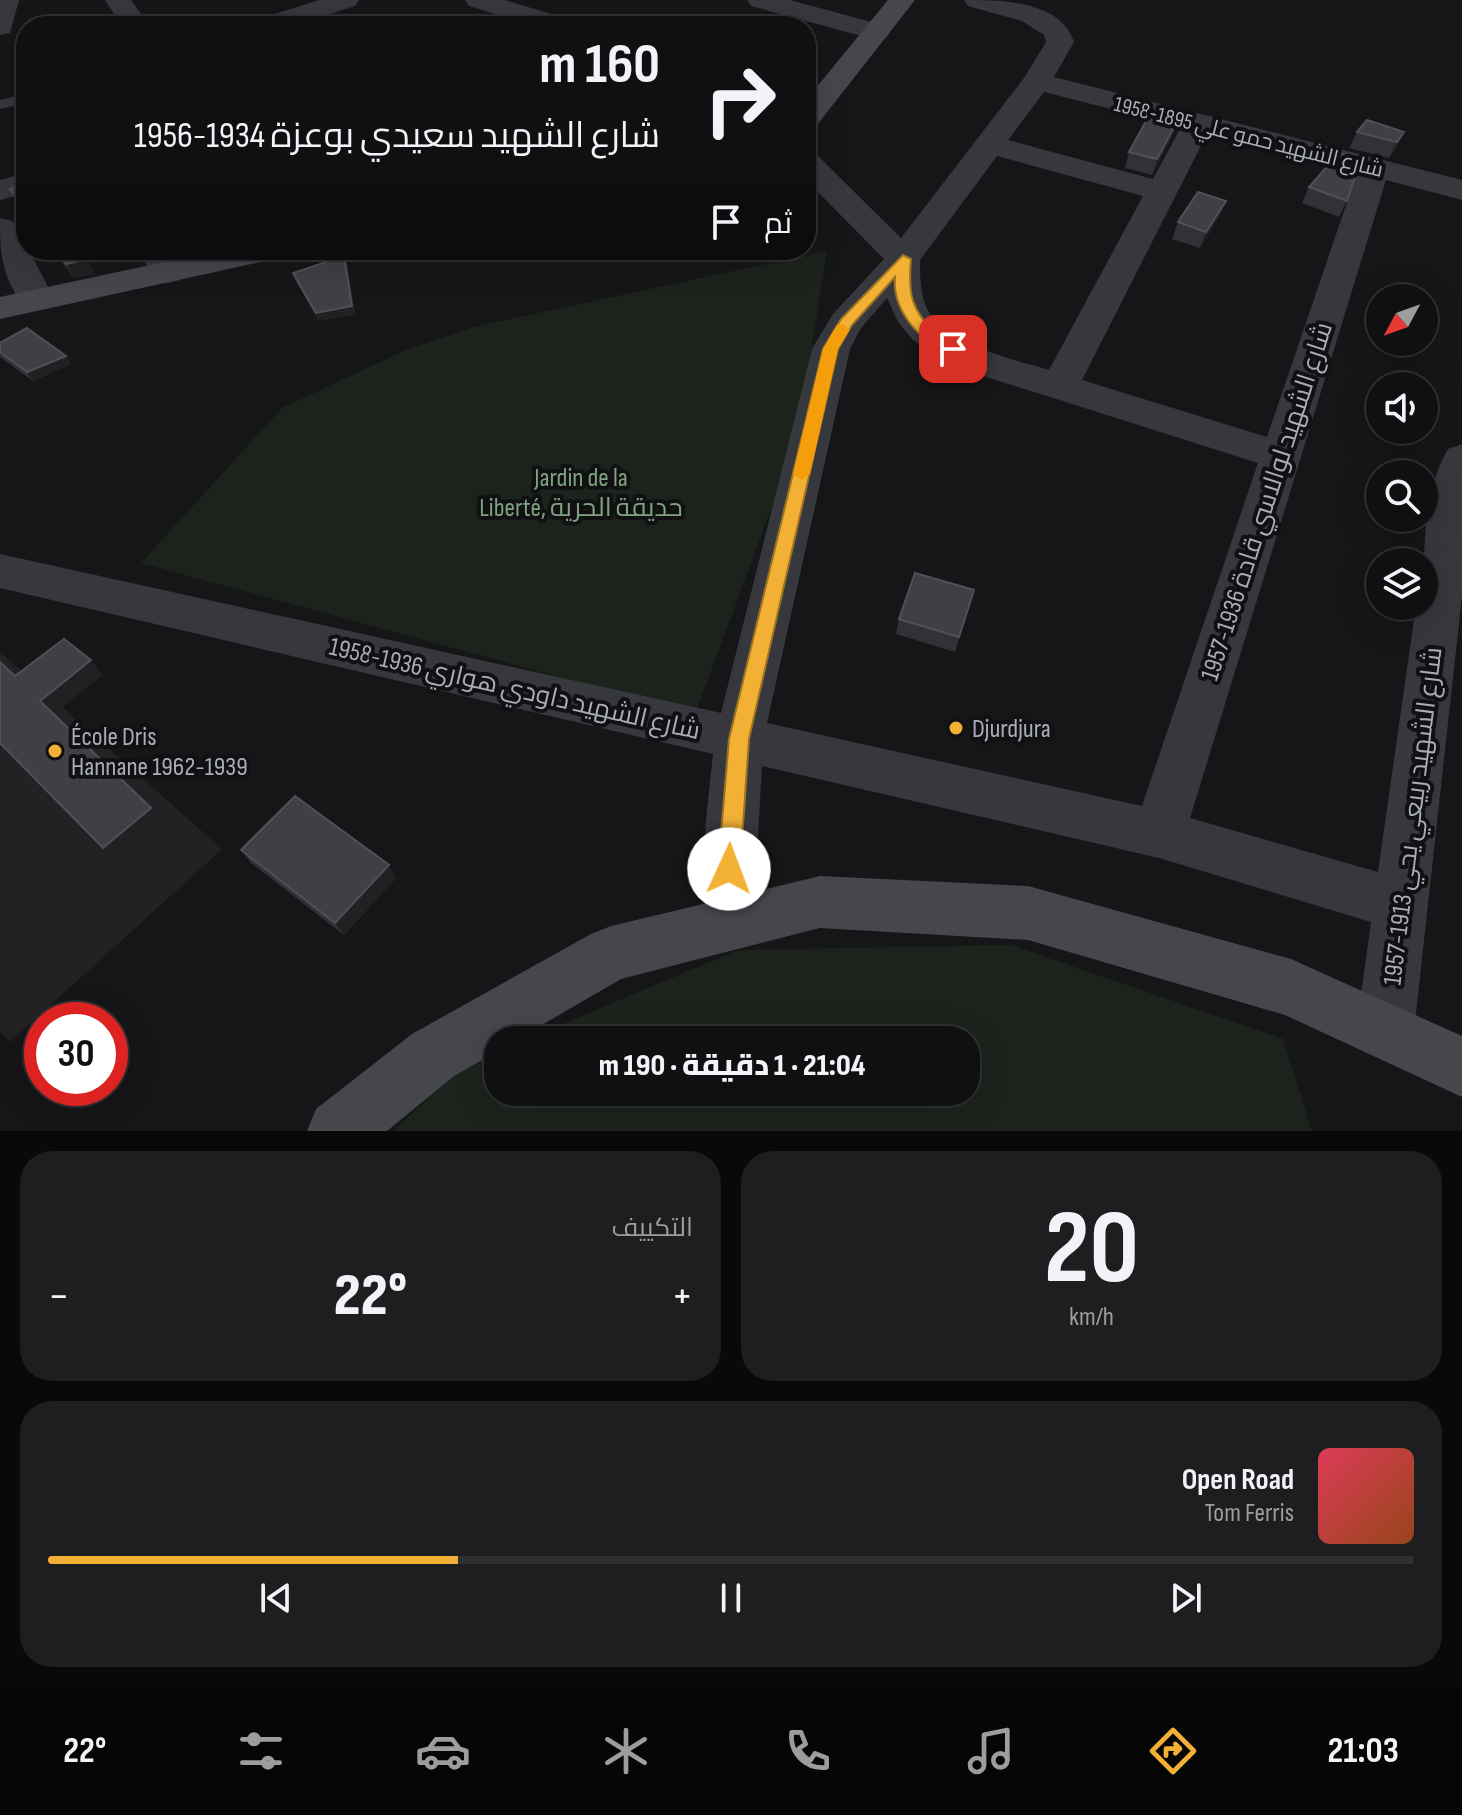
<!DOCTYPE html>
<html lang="ar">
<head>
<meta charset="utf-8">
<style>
	:root { --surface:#101012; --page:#1e1e20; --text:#f1f3f6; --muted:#9c9d9f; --line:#303032; --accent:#f2b134 }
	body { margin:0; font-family:"Sofia Sans Condensed",Cairo,sans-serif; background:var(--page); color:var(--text); direction:rtl; height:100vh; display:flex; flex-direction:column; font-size:30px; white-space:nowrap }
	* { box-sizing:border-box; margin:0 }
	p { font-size:26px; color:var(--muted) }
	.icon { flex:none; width:44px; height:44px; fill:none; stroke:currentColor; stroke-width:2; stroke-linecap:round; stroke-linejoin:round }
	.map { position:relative; height:1131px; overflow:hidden; direction:ltr }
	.side { display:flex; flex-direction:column; gap:20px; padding:20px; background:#09090a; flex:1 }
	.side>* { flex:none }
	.banner { position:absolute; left:16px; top:16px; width:800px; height:244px; border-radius:32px; box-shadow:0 8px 32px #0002,0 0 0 2px var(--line); direction:rtl; background:#101012; color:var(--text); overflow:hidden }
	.needle { width:52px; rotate:229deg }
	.tools { position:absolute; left:1366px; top:284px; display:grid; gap:16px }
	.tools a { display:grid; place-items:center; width:72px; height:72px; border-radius:50%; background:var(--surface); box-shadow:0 8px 32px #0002,0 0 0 2px var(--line); font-size:40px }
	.speed { position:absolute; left:24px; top:1002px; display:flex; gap:16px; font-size:40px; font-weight:700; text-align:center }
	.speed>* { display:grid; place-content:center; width:104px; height:104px; border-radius:50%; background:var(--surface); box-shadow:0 8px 32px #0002,0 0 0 2px var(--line); line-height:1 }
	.speed .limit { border:12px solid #d22; background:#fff; color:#111 }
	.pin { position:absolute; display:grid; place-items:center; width:68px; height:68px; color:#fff; margin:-34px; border-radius:16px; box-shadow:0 4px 12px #0006 }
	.me { position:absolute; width:88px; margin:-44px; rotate:2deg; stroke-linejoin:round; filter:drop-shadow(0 0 6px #0008) }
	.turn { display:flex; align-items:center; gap:28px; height:168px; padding:0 24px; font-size:36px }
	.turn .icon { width:104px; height:104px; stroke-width:2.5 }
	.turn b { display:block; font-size:56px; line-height:68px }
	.then { display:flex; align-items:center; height:76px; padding:0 24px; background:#0003; gap:16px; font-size:30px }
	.big { font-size:60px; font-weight:800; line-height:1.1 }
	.side .widget { flex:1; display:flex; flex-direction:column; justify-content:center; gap:12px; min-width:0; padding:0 28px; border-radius:32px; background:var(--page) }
	.side .dial { align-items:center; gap:0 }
	.dial b { font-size:104px; line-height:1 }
	.song { display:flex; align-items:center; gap:24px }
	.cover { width:96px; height:96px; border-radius:12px; background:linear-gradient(135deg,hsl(350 70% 55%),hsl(20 70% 35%)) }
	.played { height:8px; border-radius:4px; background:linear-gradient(90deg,var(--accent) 30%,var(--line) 30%) }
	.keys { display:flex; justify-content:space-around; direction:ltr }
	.heat { display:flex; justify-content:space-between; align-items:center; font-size:44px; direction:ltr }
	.side .tiles { flex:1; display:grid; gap:20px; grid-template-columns:1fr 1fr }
	.widget:last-child { grid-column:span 2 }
	.trip { position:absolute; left:484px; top:1026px; width:496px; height:80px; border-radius:32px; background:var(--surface); box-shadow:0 8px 32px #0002,0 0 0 2px var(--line); font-weight:800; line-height:80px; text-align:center; direction:rtl }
	.menu { display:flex; height:128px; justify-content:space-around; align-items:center; background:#060607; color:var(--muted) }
	.menu .icon { width:56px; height:56px }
	.menu .current { color:var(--accent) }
	.menu b { font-size:36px; color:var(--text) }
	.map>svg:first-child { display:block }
	.built { fill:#222225 }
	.green { fill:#1c231d }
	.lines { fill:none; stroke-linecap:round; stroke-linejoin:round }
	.lane { fill:#37383d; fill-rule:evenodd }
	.street { fill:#37383d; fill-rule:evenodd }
	.secondary { fill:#45474d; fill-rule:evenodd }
	.wall { fill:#323236 }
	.shaded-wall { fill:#212124 }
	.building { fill:#3f3f44; stroke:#4f5156; stroke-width:2 }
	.route { fill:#f2b134; stroke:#9d7322; stroke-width:2 }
	.slow { fill:#f59e0b }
	.poi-dot { fill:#f2b134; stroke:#111113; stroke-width:3 }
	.labels { text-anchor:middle; stroke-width:8; stroke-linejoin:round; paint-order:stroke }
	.far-street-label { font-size:22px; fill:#a8adb8; stroke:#111113 }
	.park-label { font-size:26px; fill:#7fa381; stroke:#111113 }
	.street-label { font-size:26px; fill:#a8adb8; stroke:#111113 }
	.poi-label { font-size:26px; fill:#a8adb8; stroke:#111113; text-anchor:start }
</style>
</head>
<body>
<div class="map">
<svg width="1462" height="1131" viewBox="0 0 1462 1131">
	<rect width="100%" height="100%" fill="#161618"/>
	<path class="built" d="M0 652 222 849 10 1042 0 1031Z"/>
	<path class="green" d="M827 251 797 439 695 714 141 563 282 408 406 350 473 327Z
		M1011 945 1283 1039 1312 1131H394L459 1068 498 1051V1092H966V1040H525L738 950Z"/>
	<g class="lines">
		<path class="lane" d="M26 94V103L0 109V100Z"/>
		<path class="street" d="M0 0H19L10 33 0 35Z
			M105 0H131L150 26H122Z
			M319 0H359L355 6 293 26H252L256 20Z
			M465 0H505L571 20 575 26H533L469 6Z
			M747 0H790L886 26 890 32 886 38 876 40 751 6Z
			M964 0C1000 0 1061 0 1074 42L1054 77 1462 180V200L1386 180 1190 818 1378 872 1416 606H1424C1424 556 1421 495 1448 449L1462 444V596L1414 1031 1406 1052 1385 1060 1364 1052 1356 1031 1371 922 1159 858 762 766 756 869 767 922 759 941 739 949 719 941C694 881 707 817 713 754L0 588V554L721 713 812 349 833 314 884 259 806 180V153L817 155 901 238 1024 78 1046 42 1044 35 1022 21 968 6ZM1044 92 1181 127 1153 179 1008 140ZM1207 134 1357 173 1267 437 1082 380ZM997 156 1143 196 1049 370C1015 360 944 344 927 309 920 294 920 276 920 260ZM887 298 898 322 913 340 958 368 1258 463 1142 806 767 723 850 349 861 328Z
			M26 173V193L0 200V180Z
			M0 218 12 221 17 228 55 300 50 308 37 311 24 308C2 274 0 258 0 218Z
			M137 250H171L185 272 180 280 168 283 156 280Z"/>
		<path class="secondary" d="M888 0H915L817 125 806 128V100Z
			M221 250H287L282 257 270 260 0 319V297Z
			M820 876 1028 886 1291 959 1462 1036V1097L1285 1015 1028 940 820 928 621 979 516 1040H498V1051L454 1076 387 1131H307L316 1109 412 1034 591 934 611 926Z"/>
	</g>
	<path class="wall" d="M1357 132H1404L1396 148 1389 158 1349 148Z
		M1172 137 1152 175 1125 168 1129 152Z
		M26 184V214L10 189Z
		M1309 187 1347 201 1339 217 1302 203Z
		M1226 201 1219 217 1200 248 1172 239 1178 222Z
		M53 250H82L95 274 74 278Z
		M344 256 347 265 355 314 319 321 296 281 293 273Z
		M0 343 66 356 71 364 33 381 0 357Z
		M974 590 955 652 896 634 899 619Z
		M241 850 389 865 396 878 344 935 251 863Z"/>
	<path class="shaded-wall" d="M1178 120 1172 137 1152 175 1157 159Z
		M1404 132 1396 148 1389 158 1397 142Z
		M1226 201 1219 217 1200 248 1206 232Z
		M344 256 347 265 355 314 319 321 316 313Z
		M87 259 95 274 74 278 66 264Z
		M66 356 71 364 33 381 27 372Z
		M91 660 103 675 52 715 40 701Z
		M151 808 162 821 115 860 103 848Z
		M389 865 396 878 344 935 335 923Z"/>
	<path class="building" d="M1150 114 1178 120 1157 159 1129 152Z
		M1367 120 1404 132 1397 142 1357 132Z
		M1339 153 1361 159 1347 201 1309 187Z
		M26 184V210L10 189Z
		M1198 192 1226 201 1206 232 1178 222Z
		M56 250H82L87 259 66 264Z
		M344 256 352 306 316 313 293 273Z
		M27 328 66 356 27 372 0 352V343Z
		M915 573 974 590 959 637 899 619Z
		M64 639 91 660 40 701 151 808 103 848 0 743V662L15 676Z
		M295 796 389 865 335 923 241 850Z"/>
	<path class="route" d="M903 255 911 259C908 292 910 312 939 335 946 340 954 342 960 349L953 354C921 344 892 311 895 277L852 325 838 349 749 739 740 869 737 876 729 879 721 876 718 869 729 739 823 349 841 319Z"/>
	<path class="slow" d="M842 324 850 329 838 349 810 474 801 480 793 474 823 349 837 325Z"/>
	<g class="poi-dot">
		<circle cx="956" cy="728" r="8"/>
		<circle cx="55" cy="751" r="8"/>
	</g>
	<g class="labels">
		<g class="far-street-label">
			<text transform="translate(1249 136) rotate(14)" y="8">شارع الشهيد حمو علي 1895-1958</text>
		</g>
		<g class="park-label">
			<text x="581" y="486">Jardin de la<tspan x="581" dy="30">Liberté, حديقة الحرية</tspan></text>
		</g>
		<g class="street-label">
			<text transform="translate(1266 501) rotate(-72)" y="9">شارع الشهيد لوالاسي قادة 1936-1957</text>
			<text transform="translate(515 688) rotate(13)" y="9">شارع الشهيد داودي هواري 1936-1958</text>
			<text transform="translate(1412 816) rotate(-83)" y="9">شارع الشهيد ربيعي يحي 1913-1957</text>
		</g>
		<g class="poi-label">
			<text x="972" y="737">Djurdjura</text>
			<text x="71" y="745">École Dris<tspan x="71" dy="30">Hannane 1962-1939</tspan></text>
		</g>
	</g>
</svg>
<div class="tools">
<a><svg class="needle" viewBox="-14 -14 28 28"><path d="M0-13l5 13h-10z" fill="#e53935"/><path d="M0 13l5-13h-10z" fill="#9c9d9f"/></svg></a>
<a><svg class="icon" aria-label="sound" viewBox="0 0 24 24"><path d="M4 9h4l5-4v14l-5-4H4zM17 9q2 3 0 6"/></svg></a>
<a><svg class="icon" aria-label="search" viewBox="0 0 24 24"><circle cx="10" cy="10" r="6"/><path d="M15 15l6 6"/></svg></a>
<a><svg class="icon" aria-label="layers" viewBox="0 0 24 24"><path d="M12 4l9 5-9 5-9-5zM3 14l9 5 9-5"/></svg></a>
</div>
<div class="speed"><div class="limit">30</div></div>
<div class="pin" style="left:953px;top:349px;background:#d93025"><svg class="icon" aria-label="arrive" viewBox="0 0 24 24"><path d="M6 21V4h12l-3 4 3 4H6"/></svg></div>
<svg class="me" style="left:729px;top:869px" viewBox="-20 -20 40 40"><circle r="19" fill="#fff"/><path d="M0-13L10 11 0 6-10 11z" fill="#f2b134"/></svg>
<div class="trip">21:04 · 1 دقيقة · 190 m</div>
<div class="banner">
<div class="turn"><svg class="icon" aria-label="right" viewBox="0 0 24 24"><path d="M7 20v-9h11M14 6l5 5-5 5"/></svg><div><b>160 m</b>شارع الشهيد سعيدي بوعزة 1934-1956</div></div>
<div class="then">ثم<svg class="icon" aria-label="arrive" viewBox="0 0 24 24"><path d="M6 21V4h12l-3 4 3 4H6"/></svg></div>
</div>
</div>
<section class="side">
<div class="tiles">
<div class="widget dial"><b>20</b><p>km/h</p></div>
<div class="widget"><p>التكييف</p>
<div class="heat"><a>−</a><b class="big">22°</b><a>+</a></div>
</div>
<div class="widget">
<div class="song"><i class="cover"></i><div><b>Open Road</b><p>Tom Ferris</p></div></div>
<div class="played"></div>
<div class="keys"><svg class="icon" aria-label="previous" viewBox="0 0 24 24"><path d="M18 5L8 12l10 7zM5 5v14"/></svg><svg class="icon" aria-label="pause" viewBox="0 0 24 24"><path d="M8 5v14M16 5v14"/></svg><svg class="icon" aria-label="next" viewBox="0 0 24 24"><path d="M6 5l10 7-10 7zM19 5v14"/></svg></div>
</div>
</div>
</section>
<nav class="menu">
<b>21:03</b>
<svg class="icon current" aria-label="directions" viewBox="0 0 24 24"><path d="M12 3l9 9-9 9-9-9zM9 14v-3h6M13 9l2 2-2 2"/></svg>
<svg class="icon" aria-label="music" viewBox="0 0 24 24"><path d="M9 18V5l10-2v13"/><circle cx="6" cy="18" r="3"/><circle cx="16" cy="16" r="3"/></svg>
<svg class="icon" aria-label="phone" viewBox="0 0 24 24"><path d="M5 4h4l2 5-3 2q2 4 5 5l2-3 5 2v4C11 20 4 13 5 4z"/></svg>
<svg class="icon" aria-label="climate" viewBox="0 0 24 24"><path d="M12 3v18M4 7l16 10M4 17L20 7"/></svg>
<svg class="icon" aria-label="car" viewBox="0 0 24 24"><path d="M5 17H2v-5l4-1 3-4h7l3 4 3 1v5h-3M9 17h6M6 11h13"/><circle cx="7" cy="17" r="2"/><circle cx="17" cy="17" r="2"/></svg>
<svg class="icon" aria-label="filters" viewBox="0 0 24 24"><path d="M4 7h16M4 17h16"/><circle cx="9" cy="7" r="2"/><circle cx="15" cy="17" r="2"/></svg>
<b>22°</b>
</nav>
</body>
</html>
